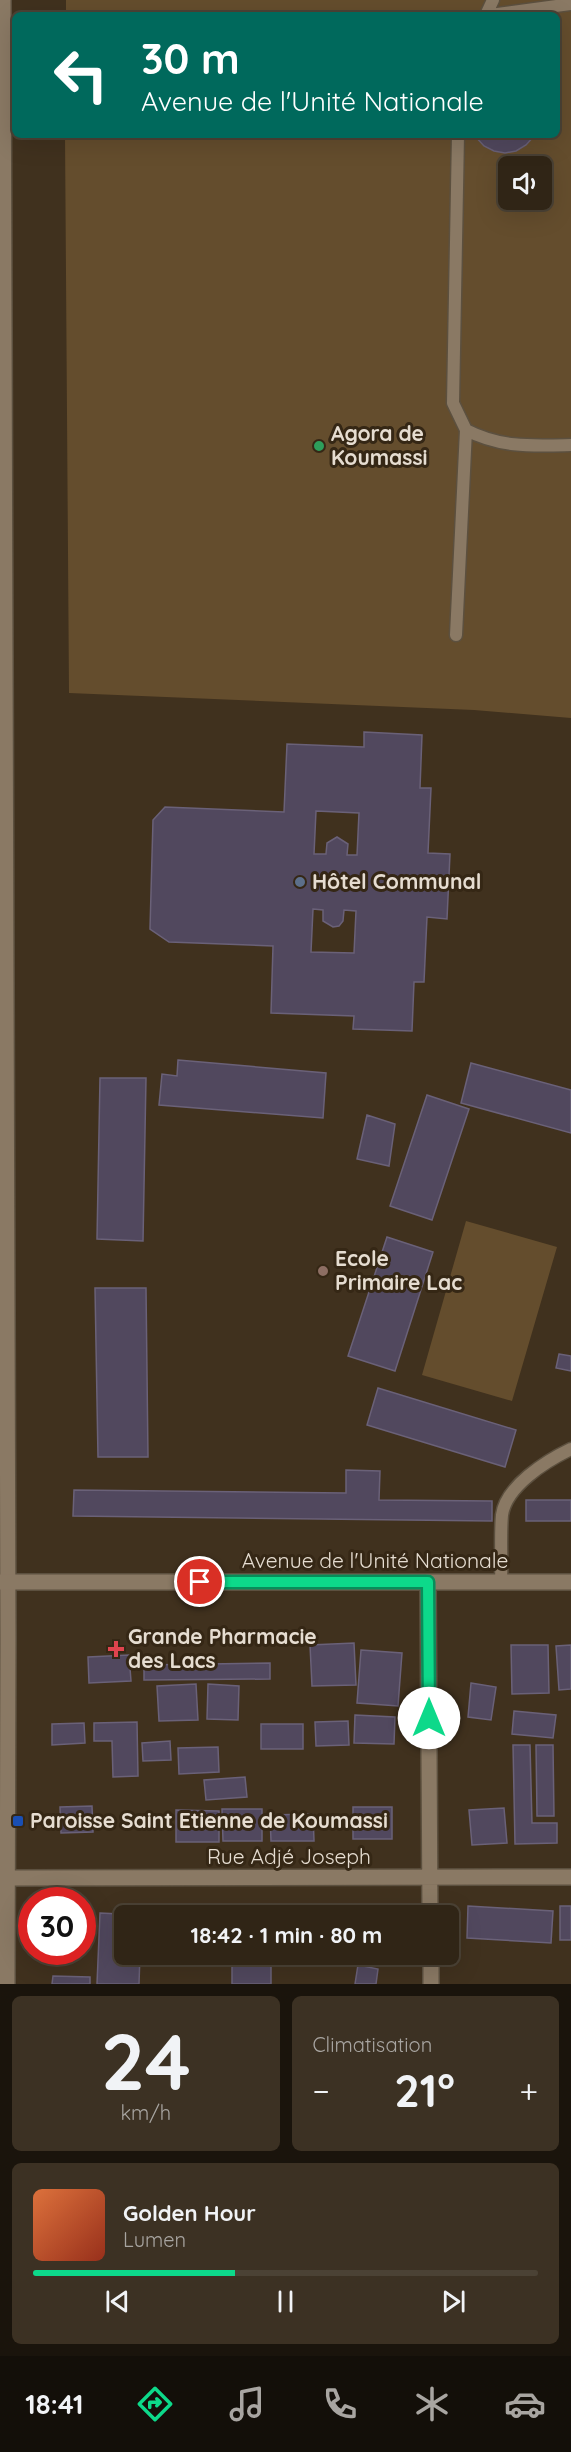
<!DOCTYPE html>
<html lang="fr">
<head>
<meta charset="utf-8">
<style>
	:root { --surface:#302516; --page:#3c3123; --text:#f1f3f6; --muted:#a8a5a1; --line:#4b4235; --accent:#0dd98a }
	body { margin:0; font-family:Quicksand,sans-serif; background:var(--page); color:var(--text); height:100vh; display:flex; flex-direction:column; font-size:22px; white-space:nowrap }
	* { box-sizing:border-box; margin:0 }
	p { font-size:20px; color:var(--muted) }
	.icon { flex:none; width:33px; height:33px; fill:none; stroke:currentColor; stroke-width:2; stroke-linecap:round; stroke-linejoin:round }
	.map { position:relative; height:1984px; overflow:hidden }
	.side { display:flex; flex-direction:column; gap:12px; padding:12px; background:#1a140c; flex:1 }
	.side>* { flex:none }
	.guide { position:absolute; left:12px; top:12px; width:548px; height:126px; border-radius:9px; box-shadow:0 6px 24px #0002,0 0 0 2px var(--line); background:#00695c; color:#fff; overflow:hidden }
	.buttons { position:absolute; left:498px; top:156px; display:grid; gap:12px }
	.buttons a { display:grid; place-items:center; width:54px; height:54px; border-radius:9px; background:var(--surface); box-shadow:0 6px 24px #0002,0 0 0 2px var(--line); font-size:30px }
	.speed { position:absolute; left:18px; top:1887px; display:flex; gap:12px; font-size:30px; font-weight:700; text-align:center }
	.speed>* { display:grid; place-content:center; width:78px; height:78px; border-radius:50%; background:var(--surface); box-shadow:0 6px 24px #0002,0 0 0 2px var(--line); line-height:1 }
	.speed .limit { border:9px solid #d22; background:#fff; color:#111 }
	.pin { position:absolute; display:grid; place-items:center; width:51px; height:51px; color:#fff; margin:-26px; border:3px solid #fff; border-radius:50%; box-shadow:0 2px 6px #0007 }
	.me { position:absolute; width:66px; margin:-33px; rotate:0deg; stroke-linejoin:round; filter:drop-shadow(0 0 4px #0008) }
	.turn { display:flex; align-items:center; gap:21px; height:126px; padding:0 30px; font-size:27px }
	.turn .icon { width:78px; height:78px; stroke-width:2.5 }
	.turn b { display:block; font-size:42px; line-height:51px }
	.big { font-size:45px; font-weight:800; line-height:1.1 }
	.side .tile { flex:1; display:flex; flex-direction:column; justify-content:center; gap:9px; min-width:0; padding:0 21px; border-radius:9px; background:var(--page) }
	.side .dial { align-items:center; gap:0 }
	.dial b { font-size:78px; line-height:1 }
	.song { display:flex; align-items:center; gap:18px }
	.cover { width:72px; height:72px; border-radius:9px; background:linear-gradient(135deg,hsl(20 70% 55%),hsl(10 70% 35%)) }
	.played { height:6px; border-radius:3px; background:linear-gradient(90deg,var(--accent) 40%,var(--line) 40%) }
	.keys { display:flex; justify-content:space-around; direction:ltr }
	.heat { display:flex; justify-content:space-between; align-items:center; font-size:33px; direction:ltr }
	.side .tiles { flex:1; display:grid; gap:12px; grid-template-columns:1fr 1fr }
	.tile:last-child { grid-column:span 2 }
	.trip { position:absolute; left:114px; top:1905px; width:345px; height:60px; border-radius:9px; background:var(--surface); box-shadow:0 6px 24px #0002,0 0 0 2px var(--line); font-weight:800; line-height:60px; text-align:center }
	.dock { display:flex; height:96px; justify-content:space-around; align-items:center; background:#130f09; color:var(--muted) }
	.dock .icon { width:42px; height:42px }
	.dock .selected { color:var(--accent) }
	.dock b { font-size:27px; color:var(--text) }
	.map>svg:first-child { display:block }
	.green { fill:#644d2d; fill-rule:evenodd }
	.building { fill:#51485e; stroke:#6a6178; stroke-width:1.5; fill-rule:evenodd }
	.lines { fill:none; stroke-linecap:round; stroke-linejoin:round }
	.lane-casing { stroke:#5c503f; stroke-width:15 }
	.street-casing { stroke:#5c503f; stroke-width:18 }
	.secondary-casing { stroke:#5c503f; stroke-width:18 }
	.lane { stroke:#8a7964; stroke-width:12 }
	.street { stroke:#8a7964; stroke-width:15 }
	.secondary { stroke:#8a7964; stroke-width:15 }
	.route-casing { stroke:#088d5a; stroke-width:15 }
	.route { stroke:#0dd98a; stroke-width:10 }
	.leisure-dot { fill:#2e9e5b; stroke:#352715; stroke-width:2 }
	.service-dot { fill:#5c6f8a; stroke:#352715; stroke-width:2 }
	.education-dot { fill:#8d6e63; stroke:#352715; stroke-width:2 }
	.health-dot { fill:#e0444e; stroke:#352715; stroke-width:2 }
	.transit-dot { fill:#1a4fb4; stroke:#352715; stroke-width:2 }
	.labels { text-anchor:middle; stroke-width:6; stroke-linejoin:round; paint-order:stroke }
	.poi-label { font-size:21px; font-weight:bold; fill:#e6ddd1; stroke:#352715; text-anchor:start }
	.street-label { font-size:21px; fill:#e6ddd1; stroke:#352715 }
</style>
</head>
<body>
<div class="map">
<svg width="571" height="1984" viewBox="0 0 571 1984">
	<rect width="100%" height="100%" fill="#40311e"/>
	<path class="green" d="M66 0H571V718L474 710 69 693 65 135H556V15H66ZM508 166H542V200H508Z
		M466 1221 557 1247 512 1401 422 1375Z"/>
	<path class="building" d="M474 135H535L526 145 516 151 505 153 494 151 484 146Z
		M364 732 422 735 420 788H431L428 853 450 854 447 919 427 917 424 982H414L412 1031 353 1029 354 1016 271 1013 273 946 169 942 150 929 153 820 165 807 284 812 287 744 364 747ZM316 811 359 813 357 855H347L348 844 337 837 327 843 326 854H314ZM313 909 323 910V921L333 927 339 926 343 921 344 910 356 911 354 953 311 952Z
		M178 1060 326 1073 323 1118 159 1105 162 1074 177 1076Z
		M471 1063 571 1090V1133L461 1103Z
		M100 1078H146L143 1241 97 1239Z
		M427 1095 469 1109 432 1220 390 1206Z
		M367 1115 395 1124 389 1166 357 1159Z
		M387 1237 433 1252 395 1371 348 1356Z
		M95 1288H146L148 1457H98Z
		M559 1354 571 1356V1371L556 1368Z
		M378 1388 516 1430 505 1467 367 1425Z
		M346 1470 380 1471 379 1500 492 1501V1521L73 1516 74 1490 346 1493Z
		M526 1500H571V1521H526Z
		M354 1643 356 1685 312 1686 310 1645Z
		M511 1645H548L549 1693 512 1694Z
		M571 1645V1689L559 1690 556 1646Z
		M361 1650 402 1653 398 1706 357 1703Z
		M129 1655 131 1681 89 1683 88 1657Z
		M270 1663V1679L144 1680V1665Z
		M471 1683 496 1687 491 1720 468 1717Z
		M196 1684 198 1720 159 1721 157 1686Z
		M208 1684 239 1686 238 1720 207 1719Z
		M514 1711 556 1715 553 1738 512 1734Z
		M355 1715 395 1717 394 1744 354 1743Z
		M348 1721 349 1745 316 1746 315 1722Z
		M137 1722 138 1776 113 1777 112 1741H94V1723Z
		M84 1723 85 1743 52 1745V1724Z
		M261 1724H303V1749H261Z
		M170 1741 171 1760 143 1761 142 1743Z
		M513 1745H530L532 1823H557V1843L515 1844Z
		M536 1745H553L554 1816H537Z
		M218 1747 219 1772 179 1774 178 1748Z
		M245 1777 247 1797 206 1800 204 1780Z
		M92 1806 93 1832 61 1833 60 1807Z
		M353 1807H392V1839H353Z
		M504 1808 507 1843 472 1845 469 1810Z
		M222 1809H262V1841H223Z
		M176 1810 219 1811V1842H176Z
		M313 1814 314 1841H271L270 1815Z
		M468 1906 553 1911 551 1943 467 1938Z
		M560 1906H571V1940H560Z
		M381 1911 400 1913V1916H380Z
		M183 1912V1916H153V1913Z
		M100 1913 141 1915 124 1916V1954H140L139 1984H97Z
		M377 1954H396V1958L376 1957Z
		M232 1963H271V1984H232Z
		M358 1965 378 1969 376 1984H355Z
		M53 1976 90 1977V1984H52Z"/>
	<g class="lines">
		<defs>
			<path id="lane" d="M486 15 493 0
				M490 15 571 4
				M466 430C501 448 532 446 571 445
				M456 635 466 430 453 403 458 135
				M501 1582C502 1560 500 1537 502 1515 506 1486 546 1461 571 1449"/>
			<path id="street" d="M3 0 8 1638 7 1984
				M428 1582 430 1916
				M7 1878 571 1877
				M431 1954V1984"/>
			<path id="secondary" d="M0 1582H571"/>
		</defs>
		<use href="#lane" class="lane-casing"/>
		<use href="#street" class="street-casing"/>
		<use href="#secondary" class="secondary-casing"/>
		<use href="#lane" class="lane"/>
		<use href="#street" class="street"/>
		<use href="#secondary" class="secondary"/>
	</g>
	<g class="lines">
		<defs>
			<path id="route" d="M200 1582H428L429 1718"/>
		</defs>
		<use href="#route" class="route-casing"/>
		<use href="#route" class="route"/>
	</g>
	<circle class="leisure-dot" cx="319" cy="446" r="6"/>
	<circle class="service-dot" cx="300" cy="882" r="6"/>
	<circle class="education-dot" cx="323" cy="1271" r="6"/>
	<path class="health-dot" d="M113 1640h6v6h6v6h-6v6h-6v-6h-6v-6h6z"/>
	<rect class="transit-dot" x="12" y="1815" width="12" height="12" rx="3"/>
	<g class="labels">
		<g class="poi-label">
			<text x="331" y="441">Agora de<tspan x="331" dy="24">Koumassi</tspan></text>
			<text x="312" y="889">Hôtel Communal</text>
			<text x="335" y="1266">Ecole<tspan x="335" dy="24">Primaire Lac</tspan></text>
			<text x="128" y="1644">Grande Pharmacie<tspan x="128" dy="24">des Lacs</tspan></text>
			<text x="30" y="1828">Paroisse Saint Etienne de Koumassi</text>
		</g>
		<g class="street-label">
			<text x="375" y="1568">Avenue de l'Unité Nationale</text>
			<text x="289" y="1864">Rue Adjé Joseph</text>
		</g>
	</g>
</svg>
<div class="buttons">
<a><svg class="icon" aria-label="sound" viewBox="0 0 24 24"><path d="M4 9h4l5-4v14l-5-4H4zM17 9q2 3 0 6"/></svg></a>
</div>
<div class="speed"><div class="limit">30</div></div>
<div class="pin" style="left:200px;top:1582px;background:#d93025"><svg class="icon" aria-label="arrive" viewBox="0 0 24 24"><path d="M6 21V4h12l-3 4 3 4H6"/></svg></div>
<svg class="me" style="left:429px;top:1718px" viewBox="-20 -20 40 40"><circle r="19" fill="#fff"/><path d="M0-13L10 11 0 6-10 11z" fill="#0dd98a"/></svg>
<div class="trip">18:42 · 1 min · 80 m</div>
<div class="guide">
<div class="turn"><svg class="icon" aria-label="left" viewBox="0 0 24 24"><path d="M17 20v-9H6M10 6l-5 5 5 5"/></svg><div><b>30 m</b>Avenue de l'Unité Nationale</div></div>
</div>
</div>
<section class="side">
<div class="tiles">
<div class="tile dial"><b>24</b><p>km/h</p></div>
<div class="tile"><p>Climatisation</p>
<div class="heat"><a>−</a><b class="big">21°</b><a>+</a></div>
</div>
<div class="tile">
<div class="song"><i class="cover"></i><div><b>Golden Hour</b><p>Lumen</p></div></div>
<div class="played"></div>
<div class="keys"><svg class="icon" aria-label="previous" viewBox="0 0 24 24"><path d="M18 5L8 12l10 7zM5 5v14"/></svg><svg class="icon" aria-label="pause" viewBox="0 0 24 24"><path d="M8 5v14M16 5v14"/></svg><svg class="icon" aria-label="next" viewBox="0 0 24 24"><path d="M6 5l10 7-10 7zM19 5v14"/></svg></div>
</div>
</div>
</section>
<nav class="dock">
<b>18:41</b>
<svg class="icon selected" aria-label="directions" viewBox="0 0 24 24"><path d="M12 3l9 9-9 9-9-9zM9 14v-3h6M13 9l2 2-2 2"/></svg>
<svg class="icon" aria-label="music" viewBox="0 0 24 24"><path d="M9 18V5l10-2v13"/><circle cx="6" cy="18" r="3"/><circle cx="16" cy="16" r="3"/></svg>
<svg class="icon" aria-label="phone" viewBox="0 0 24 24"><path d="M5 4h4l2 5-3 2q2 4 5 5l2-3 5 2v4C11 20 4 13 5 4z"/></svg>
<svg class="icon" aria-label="climate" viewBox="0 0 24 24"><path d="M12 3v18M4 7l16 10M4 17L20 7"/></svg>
<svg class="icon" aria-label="car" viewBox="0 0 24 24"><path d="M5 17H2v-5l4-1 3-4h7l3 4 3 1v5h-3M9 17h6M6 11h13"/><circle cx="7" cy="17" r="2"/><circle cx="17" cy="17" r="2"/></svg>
</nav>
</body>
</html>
